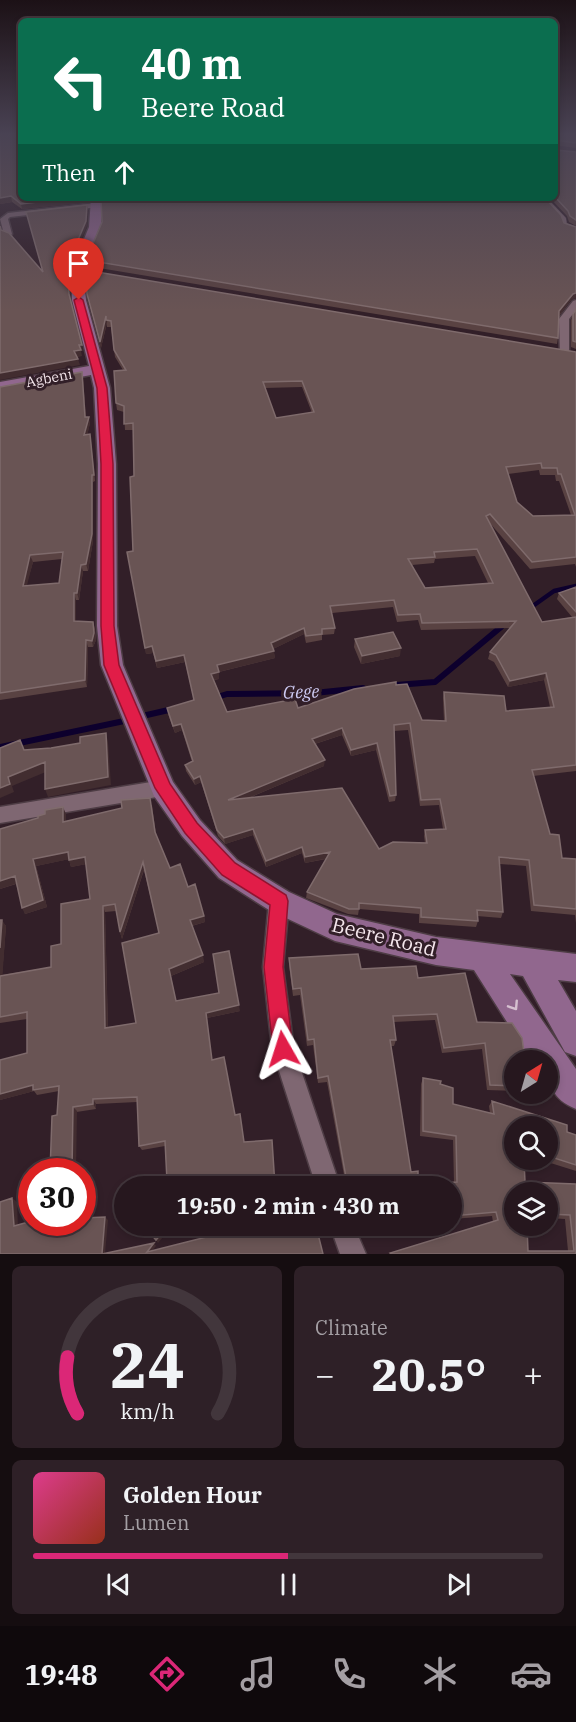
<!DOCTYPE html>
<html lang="en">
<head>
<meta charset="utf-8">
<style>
	:root { --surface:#26171e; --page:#2e2027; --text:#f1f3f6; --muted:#a49fa4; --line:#42363c; --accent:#db2777 }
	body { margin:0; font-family:"IBM Plex Serif",serif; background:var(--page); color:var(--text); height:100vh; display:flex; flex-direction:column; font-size:22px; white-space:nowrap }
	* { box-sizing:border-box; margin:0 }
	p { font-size:20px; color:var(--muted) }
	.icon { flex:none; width:33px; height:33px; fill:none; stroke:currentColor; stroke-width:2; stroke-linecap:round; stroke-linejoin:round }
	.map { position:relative; height:1254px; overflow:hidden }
	.details { display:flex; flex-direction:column; gap:12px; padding:12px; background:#150d10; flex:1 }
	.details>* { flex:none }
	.top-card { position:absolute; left:18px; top:18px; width:540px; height:183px; border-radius:9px; box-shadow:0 3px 9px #0003,0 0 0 2px var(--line); background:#0b6e4f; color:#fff; overflow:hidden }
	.needle { width:39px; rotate:37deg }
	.fabs { position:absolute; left:504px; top:1050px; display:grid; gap:12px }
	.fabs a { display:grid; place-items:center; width:54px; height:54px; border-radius:50%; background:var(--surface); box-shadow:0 3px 9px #0003,0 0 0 2px var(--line); font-size:30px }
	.speed { position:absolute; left:18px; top:1158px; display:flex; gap:12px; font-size:30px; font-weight:700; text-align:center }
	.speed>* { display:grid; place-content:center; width:78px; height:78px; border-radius:50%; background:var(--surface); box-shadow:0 3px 9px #0003,0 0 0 2px var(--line); line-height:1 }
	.speed .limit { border:9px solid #d22; background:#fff; color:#111 }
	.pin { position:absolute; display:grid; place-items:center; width:51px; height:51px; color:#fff; margin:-62px -26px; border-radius:50% 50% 50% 0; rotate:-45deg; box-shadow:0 0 6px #0007 }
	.pin .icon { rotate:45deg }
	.me { position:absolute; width:66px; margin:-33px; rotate:354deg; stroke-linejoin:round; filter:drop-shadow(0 0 4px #0008) }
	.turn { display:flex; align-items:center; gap:21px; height:126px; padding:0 24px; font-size:27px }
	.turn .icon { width:78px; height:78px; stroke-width:2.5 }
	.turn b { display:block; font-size:42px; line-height:51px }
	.then { display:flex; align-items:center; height:57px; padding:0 24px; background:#0003; gap:12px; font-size:22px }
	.big { font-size:45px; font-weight:700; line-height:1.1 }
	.details .card { flex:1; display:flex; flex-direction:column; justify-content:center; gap:9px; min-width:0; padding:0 21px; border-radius:9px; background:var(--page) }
	.details .dial { align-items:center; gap:0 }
	.dial svg { height:156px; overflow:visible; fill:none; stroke:var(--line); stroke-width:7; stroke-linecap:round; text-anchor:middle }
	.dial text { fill:var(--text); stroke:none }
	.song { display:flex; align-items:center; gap:18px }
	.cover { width:72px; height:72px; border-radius:9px; background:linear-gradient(135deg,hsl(330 70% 55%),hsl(10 70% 35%)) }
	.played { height:6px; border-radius:3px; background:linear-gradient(90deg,var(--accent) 50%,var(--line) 50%) }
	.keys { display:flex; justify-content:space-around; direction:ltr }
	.heat { display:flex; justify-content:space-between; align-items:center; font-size:33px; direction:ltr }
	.details .tiles { flex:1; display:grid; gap:12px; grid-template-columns:1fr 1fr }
	.card:last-child { grid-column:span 2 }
	.trip { position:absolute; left:114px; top:1176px; width:348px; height:60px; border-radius:30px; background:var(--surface); box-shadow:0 3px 9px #0003,0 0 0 2px var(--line); font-weight:700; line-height:60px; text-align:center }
	.tab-bar { display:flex; height:96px; justify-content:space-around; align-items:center; background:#0f090c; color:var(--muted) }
	.tab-bar .icon { width:42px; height:42px }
	.tab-bar .on { color:var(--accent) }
	.tab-bar b { font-size:27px; color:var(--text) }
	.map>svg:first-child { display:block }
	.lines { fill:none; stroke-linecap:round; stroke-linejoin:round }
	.stream-far1 { stroke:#0d002d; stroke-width:4.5 }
	.stream { stroke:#0d002d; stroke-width:6 }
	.lane-casing { stroke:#4e3d45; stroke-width:5 }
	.street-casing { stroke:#4e3d45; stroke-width:3 }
	.secondary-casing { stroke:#4e3d45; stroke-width:3 }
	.lane { stroke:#7f6772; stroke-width:4 }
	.street { fill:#7f6772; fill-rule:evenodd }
	.secondary { fill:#91678e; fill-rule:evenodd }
	.wall { fill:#594242; fill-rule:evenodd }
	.shaded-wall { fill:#422d30 }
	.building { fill:#695454; stroke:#7f6b6c; stroke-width:1.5; fill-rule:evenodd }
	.oneway { stroke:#d6c0d0 }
	.route { fill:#e11d48; stroke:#92132f; stroke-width:1.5 }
	.labels { text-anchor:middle; stroke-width:6; stroke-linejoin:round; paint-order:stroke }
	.far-street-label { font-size:14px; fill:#f4e6ec; stroke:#321f28 }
	.water-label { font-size:18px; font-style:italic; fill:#cecbf3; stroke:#321f28 }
	.near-street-label { font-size:20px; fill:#f4e6ec; stroke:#321f28 }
</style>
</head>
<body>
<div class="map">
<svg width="576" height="1254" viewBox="0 0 576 1254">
	<rect width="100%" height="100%" fill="#321f28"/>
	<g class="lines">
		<path class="stream-far1" d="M530 608 554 591 576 586
			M499 629 504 625"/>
		<path class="stream" d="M396 685 435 682 501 627
			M214 698 227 694 314 693 363 688
			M138 717 173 709
			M0 747 129 720"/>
		<defs>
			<path id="lane" d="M544 198 564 219 565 225 576 229"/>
			<path id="street" d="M96 203 100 205 99 207 10 217 8 219 12 234 8 237 4 234 0 219 8 213Z
				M576 300V310L569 319V352L560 354 559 319 573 301Z
				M163 780 169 783 172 788 169 793 163 796 0 823V807Z
				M279 892 286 894 289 901 283 967 294 1049 340 1186H316L272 1049 263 967 269 901 272 894Z
				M330 1226H354L366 1254H340Z"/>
			<path id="secondary" d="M91 198H101V227L83 270 86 300 110 388 116 464 117 626 123 665 173 782 200 820 237 860 289 892 337 914 436 937 576 954V982L558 980 576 1011V1056L565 1052 523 976 510 974 576 1069V1109C552 1099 548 1085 548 1060H531L474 970 436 965 335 941 269 910 219 878 182 836 154 796 101 665 97 626 98 464 94 388 91 375 0 392V382L89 366 72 300 71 270 89 227Z"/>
		</defs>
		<use href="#lane" class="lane-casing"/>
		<use href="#street" class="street-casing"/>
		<use href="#secondary" class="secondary-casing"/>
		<use href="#lane" class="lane"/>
		<use href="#street" class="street"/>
		<use href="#secondary" class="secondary"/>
	</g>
	<path class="wall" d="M0 135 21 198H89L88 202 22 209 12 202 0 204Z
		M555 135H576V148L555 145 556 150 576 152V226L569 222 567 216 550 198H555Z
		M102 222 571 300 559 316 558 338 557 344 87 266 86 260Z
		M87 294 576 352V567L575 564 530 569 488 521 542 622 572 617 557 599 559 593 576 587V771L533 776 550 834 562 858 576 859V923L575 915 531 911 526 866 500 864 503 912 501 918 477 916 478 921 476 927 419 923V914L359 909 358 915 348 914 306 898 307 892 326 859 305 863 302 853 266 867 253 835 225 844 218 836 201 782 195 785 186 771 185 765 192 762 182 730 175 733 168 714 167 708 194 700 185 662 157 668 153 653 146 654 133 551 134 476 133 430H125L124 412 117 410 116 403 123 370 115 357 111 327H107V323L101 348ZM302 387 312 413 276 418 265 388ZM539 470 540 475H555L556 481H559L571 515 533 516 517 502 508 474ZM475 556 488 583 425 588 412 565 434 563 435 559ZM393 607 397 622 418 620 421 630 510 628 490 652 488 659 494 662 508 687 544 680 550 707 506 711 444 692 443 698 444 721 422 720 396 685 298 708 227 712 214 680 219 679V672L275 658 273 649 304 634 306 643 322 640V635L334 634 335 628 332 613ZM408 730 420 806 439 805 443 829 425 830 424 836 425 843 379 849 249 798 324 766 315 744 342 735 351 756 376 750 389 802 395 801 396 795 394 731Z
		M576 309V349L571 347V320L573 314Z
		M83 379 86 417 90 423 87 435 91 441 95 481 93 482V541L88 571H83L79 600H76V621L93 622 95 629 96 640 93 647H88L87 687 0 700V387ZM62 559 59 583 26 586 33 562Z
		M355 639 400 656 361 664 354 647Z
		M152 805 156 834 170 868 188 887 204 916 205 922 192 926 204 962 171 976 176 1001 240 1011 207 1018 212 1060 167 1181 165 1146 142 1150 139 1146 137 1102 96 1104V1109L57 1115 59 1091 37 1095 34 1091 0 1100V1060L27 1053V1019L0 1023V920L6 926 2 975 51 967 61 944 90 899 86 864 71 867 69 859 36 866 47 907 25 914 16 884 0 889V829L66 814V821ZM144 870 159 933 136 1023 108 1027 105 912 116 911 120 932 122 939Z
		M289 958 418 978 477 1022 514 1060V1091L487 1090 482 1049 442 1053 435 1020 394 1022 396 1040 394 1046H391L411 1172 418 1185 454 1183 453 1140 420 1136 421 1084 423 1078 440 1084 453 1104 490 1113 489 1106 492 1101 576 1135V1171L541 1160H548V1126H514L525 1182 576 1184V1254H390V1253L493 1222 492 1216 452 1219V1186H399V1185L376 1182 351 1186H346L327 1082 318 1083 313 1045 307 1046 300 995 293 996 289 965ZM514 1192H548V1218L565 1219 568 1251H528Z"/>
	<path class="shaded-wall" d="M11 196 12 202 0 204V198Z
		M71 198H89L88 202 22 209 21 204Z
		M87 205 88 211 87 226 69 270 70 301 69 294 68 264Z
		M576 293V298L571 300 557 318 559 311 573 294Z
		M106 316 107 322 101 348 100 342Z
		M79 345H82L83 351H81L82 356 75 358 74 351Z
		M78 359 80 365 0 380V373Z
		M82 372 83 379 86 423 85 417Z
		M89 417 90 423 86 441 84 435Z
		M92 475 93 482V541L88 571 86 564Z
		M30 555 33 562 25 593 23 586Z
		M81 565 83 571 79 600 77 593Z
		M74 593 76 600V627L74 621Z
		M93 622 96 640 93 647 92 641Z
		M304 628V634L271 650V643Z
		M86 640 88 647 87 687 85 680Z
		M152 646 153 653 146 654 145 648Z
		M401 648 400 656 361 664 362 656Z
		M274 651 275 658 218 672 217 665Z
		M184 655 185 662 157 668 156 661Z
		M219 672V679L212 680 211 674Z
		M546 673 544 680 508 687 510 681Z
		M181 724 182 730 175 733 173 726Z
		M342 728V735L311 745 312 739Z
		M106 733 108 742 111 785 48 797 45 789Z
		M377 743 376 750 351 756V750Z
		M325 760 324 766 229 806 228 800Z
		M45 762 48 771 12 786 14 792 0 798V788L8 777Z
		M200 776 201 782 195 785 194 779Z
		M63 807 66 814V829L63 822Z
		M253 829V835L225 844 224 838Z
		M302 847V853L266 867V861Z
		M68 852 70 859 36 866 47 907 25 914 22 908 33 859Z
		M330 852 329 858 305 863V857Z
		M85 857 87 864 71 867 69 860Z
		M143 862 144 869 122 939 120 932Z
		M15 876 18 883 0 889V881Z
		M103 906 105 912 108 1033 105 1028Z
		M204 916 205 922 191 926 190 920Z
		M2 920 6 926 2 982 0 979V948Z
		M203 955 204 962 171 976 169 969Z
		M239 1005 240 1011 207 1018 213 1065 206 1013Z
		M33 1085 34 1091 0 1100V1094Z
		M93 1099 96 1104V1109L93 1104Z
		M73 1107 77 1111 76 1172H72Z
		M12 1198 17 1202 18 1229 14 1226Z
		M105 1217 108 1220 105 1254H102Z
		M168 1226H172L158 1243 156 1240Z
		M154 1243 156 1246 149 1254 147 1252Z"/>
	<path class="building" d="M0 135H21V198H71L21 204 11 196 0 198Z
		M555 135H576V143L555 140Z
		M555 144 556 150 576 152V220L570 216 568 211 555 197Z
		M101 198H545L561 215 564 223 576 227V293L573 294 559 311 558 338 86 260 102 222Z
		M87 205 86 221 68 264 69 294 82 345H79L81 350 74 351 78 359 0 373V226L1 230 9 233 43 272 26 212Z
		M85 270 576 352V557L532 562 490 514 486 516 542 622 576 617V765L532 770 550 834 559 835 562 858 576 859V909L534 905 529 860 499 857 503 912 477 910 478 921 421 917V908L359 903V909H349L307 892 330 852 305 857 302 847 266 861 253 829 224 838 217 830 200 776 194 779 185 765 193 761 181 724 173 726 167 708 194 700 184 655 156 661 152 646 145 648 127 552 133 551 130 477 134 476 133 423 124 424V406L116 403 114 371 126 370 114 350 111 321 106 320V316L100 342 87 294ZM302 381 314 412 276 418 263 382ZM541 463 542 468H557L558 474H561L575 515 533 516 517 502 506 467ZM477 549 493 583 425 588 408 559 435 557 434 552ZM394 600 398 615 420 614 422 623 516 621 490 652 496 655 510 681 546 673 554 707 506 711 504 696 444 692 446 721 422 720 407 684 396 685V682L354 689 298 708 295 699 227 712 211 674 219 672 217 665 274 651 271 643 304 628 306 636 322 634V629L335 628 330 606ZM410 723 421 800 440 799 446 829 425 830 427 843 393 842 379 849 342 788 228 800 325 760 312 739 342 728 351 750 377 743 390 796 396 795 394 725Z
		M576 309V342L573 341V314Z
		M82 372 85 417H89L84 435 90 434 94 475H92V534L86 564 81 565 77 593H74V621L93 622 94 633 92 641 86 640 85 680 0 693V387ZM63 552 59 583 23 586 30 555Z
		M576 587V612L559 593Z
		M393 632 401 648 362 656 355 639Z
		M106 733 108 777 45 789V762L8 777 10 784 0 788V748L20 740 24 750 51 748 80 743V737Z
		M150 798 155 832 170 868 180 864 188 887 195 884 204 916 190 920 203 955 169 969 176 1001 219 993 213 954 229 951 239 1005 206 1013 212 1060 224 1057 235 1115 240 1114 244 1142 272 1140 275 1186H163L167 1181 165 1141 139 1146 137 1097 93 1099V1104L73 1107 72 1172H50L52 1116 57 1115 59 1086 33 1090V1085L0 1094V1060L27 1053V1012L0 1017V976L51 967V946L61 944V904L90 899 85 857 69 860 68 852 33 859 43 900 22 908 15 876 0 881V829L38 818V816L45 814V810L63 807V822L122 808 121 800ZM143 862 159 933 122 943 136 1023 105 1028 103 906 115 904 120 932Z
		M0 920H2L0 948Z
		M358 954 361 969 416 966 418 978 465 973 477 1022 512 1023 522 1038 525 1060H514V1086L490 1085 485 1043 444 1048 437 1014 393 1016 396 1040H390L411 1172 418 1171V1185L457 1182 456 1136 423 1131V1078L441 1081 440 1084 453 1088V1104L494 1114 492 1101 567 1125V1132L576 1135V1165L548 1156V1126H514V1160H524L525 1182 576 1184V1254H391L390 1253 498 1220 496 1212 452 1216V1186H401V1181L378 1178 347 1183 328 1076 318 1078 314 1039 308 1040 301 988 293 989 289 958ZM514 1192H548V1214L570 1215 574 1251H528L527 1226H514Z
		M12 1198 14 1226 32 1221V1222H82V1218L105 1217 102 1254 154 1243 147 1252 250 1226H316L323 1254H0V1202Z
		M144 1226H168L156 1240Z"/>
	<defs><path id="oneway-chevron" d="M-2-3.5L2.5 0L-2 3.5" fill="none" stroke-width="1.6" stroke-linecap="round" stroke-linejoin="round" transform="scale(1.5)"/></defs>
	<use class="oneway" href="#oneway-chevron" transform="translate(514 1006) rotate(57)"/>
	<linearGradient id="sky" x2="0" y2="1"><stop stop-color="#1c1116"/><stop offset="0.43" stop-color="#494253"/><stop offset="1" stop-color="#494253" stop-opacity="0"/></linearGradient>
	<rect width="576" height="311" fill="url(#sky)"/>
	<path class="route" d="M79 297 83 300 107 388 113 464 114 626 119 665 170 784 197 823 235 863 286 895 288 901 283 967 293 1049 290 1056 283 1059 276 1056 273 1049 264 967 270 905 222 875 185 833 155 788 104 665 101 626V464L97 388 74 300Z"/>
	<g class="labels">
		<g class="far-street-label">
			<text transform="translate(49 378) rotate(-11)" y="5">Agbeni</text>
		</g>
		<g class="water-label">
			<text transform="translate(301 692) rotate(-2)" y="6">Gege</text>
		</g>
		<g class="near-street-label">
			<text transform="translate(384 937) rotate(14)" y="7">Beere Road</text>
		</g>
	</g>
</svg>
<div class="fabs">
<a><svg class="needle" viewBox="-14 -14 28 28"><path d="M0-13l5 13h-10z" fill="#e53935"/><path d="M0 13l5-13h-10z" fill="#a49fa4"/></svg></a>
<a><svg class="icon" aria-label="search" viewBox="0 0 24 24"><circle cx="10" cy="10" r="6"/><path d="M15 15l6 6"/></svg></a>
<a><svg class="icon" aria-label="layers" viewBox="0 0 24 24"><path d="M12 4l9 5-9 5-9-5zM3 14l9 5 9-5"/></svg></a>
</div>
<div class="speed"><div class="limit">30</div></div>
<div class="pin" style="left:79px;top:300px;background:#d93025"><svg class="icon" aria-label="arrive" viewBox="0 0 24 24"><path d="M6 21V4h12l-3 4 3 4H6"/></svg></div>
<svg class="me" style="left:283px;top:1049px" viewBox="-20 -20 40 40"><path d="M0-17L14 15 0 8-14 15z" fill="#e11d48" stroke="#fff" stroke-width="4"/></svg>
<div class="trip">19:50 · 2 min · 430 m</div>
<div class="top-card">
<div class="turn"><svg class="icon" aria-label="left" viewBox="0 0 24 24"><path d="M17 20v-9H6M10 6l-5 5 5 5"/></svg><div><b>40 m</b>Beere Road</div></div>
<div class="then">Then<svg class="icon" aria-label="ahead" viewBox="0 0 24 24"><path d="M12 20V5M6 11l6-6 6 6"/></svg></div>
</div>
</div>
<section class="details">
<div class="tiles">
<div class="card dial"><svg viewBox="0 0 100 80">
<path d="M14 69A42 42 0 1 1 86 69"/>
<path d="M14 69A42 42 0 0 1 9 40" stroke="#db2777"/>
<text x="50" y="56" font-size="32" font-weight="700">24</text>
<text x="50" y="72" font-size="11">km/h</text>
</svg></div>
<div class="card"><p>Climate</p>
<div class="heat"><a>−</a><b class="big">20.5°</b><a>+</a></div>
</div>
<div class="card">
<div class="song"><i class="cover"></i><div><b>Golden Hour</b><p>Lumen</p></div></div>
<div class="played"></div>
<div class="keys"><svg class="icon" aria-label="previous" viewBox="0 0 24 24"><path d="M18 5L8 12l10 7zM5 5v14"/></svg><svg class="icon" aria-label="pause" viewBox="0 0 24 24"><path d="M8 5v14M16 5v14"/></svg><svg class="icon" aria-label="next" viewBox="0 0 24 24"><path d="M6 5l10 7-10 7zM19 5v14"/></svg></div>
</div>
</div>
</section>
<nav class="tab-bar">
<b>19:48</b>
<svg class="icon on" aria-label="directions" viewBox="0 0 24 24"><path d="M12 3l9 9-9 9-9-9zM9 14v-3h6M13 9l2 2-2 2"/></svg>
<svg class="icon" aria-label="music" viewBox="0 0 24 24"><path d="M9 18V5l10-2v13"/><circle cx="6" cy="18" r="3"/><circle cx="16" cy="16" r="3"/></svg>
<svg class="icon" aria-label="phone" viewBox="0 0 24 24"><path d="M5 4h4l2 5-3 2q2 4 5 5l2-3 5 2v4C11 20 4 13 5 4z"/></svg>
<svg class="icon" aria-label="climate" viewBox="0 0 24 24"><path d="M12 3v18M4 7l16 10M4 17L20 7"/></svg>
<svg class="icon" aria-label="car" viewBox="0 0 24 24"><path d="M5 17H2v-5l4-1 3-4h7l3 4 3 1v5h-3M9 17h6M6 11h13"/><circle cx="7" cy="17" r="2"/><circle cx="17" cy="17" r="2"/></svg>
</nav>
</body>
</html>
